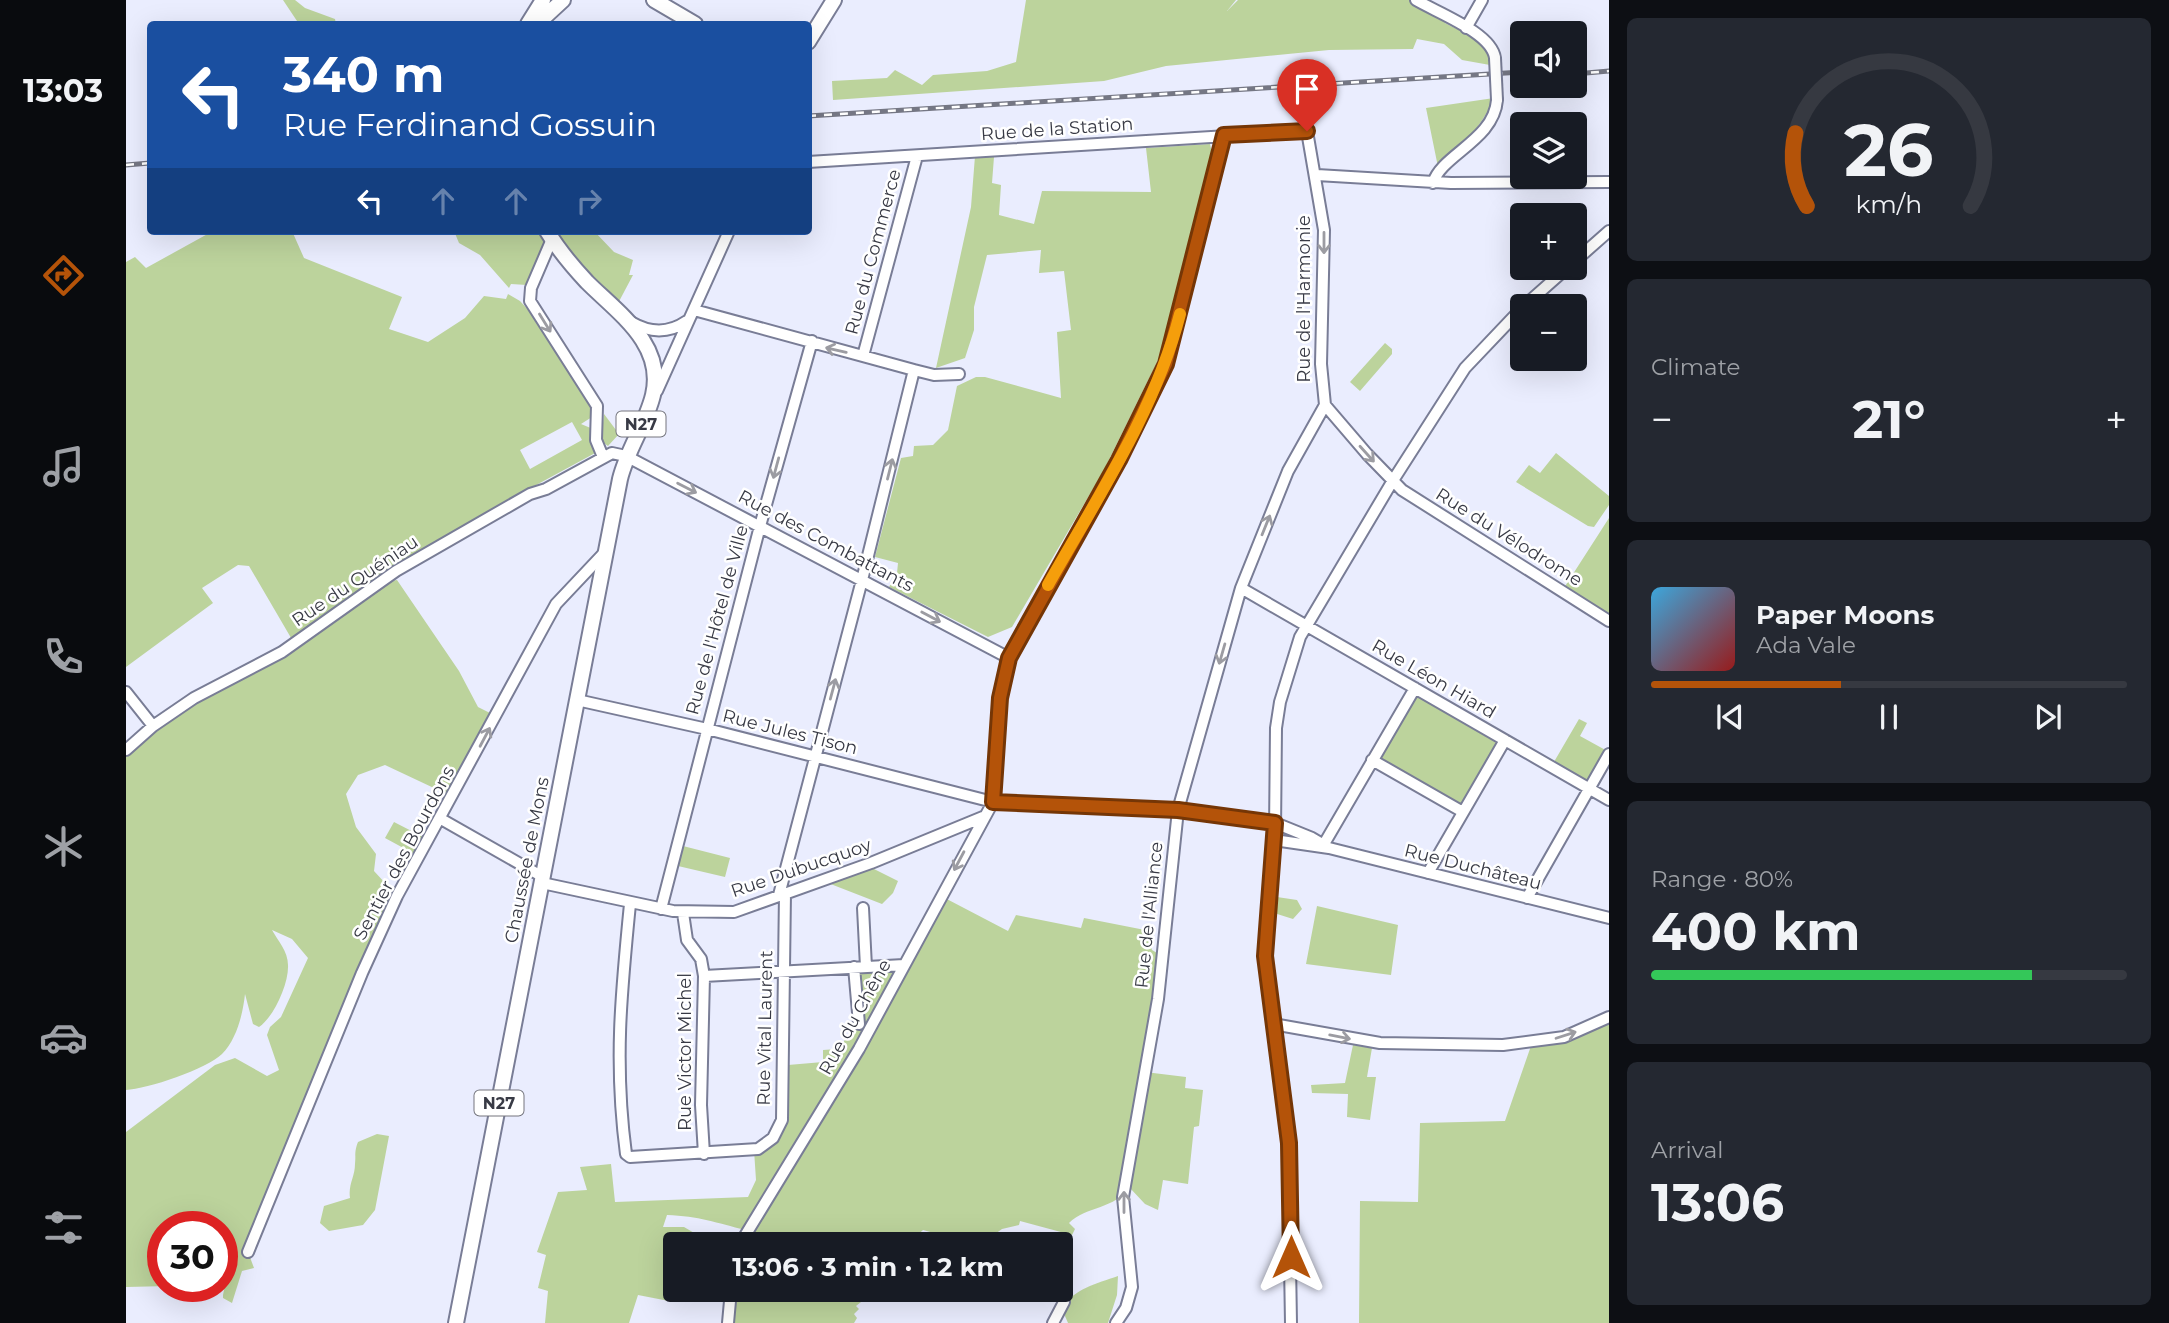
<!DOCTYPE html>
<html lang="en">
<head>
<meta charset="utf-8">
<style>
	:root { --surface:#171b24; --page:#242831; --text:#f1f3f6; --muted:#9ea1a6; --line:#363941; --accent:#b45309 }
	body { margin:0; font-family:Montserrat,sans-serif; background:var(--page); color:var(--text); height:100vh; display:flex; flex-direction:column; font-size:26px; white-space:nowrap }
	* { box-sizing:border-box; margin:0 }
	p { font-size:23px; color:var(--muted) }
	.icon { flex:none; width:38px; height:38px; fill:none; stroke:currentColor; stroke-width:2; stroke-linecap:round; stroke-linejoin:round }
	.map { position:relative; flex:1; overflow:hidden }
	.panel { display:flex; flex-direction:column; gap:18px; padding:18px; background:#0d0f14; width:560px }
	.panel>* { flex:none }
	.banner { position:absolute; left:21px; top:21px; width:665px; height:214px; border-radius:7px; box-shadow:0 7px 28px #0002; background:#1a4fa0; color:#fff; overflow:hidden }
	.tools { position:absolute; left:1384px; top:21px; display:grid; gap:14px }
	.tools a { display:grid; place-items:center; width:77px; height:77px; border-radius:7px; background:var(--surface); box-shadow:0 7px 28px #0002; font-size:35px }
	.speed { position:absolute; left:21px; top:1211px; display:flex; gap:14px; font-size:35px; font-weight:700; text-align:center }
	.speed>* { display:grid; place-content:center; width:91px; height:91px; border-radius:50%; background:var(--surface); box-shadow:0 7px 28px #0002; line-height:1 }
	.speed .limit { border:10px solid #d22; background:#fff; color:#111 }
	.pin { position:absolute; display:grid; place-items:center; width:60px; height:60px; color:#fff; margin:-72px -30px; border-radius:50% 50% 50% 0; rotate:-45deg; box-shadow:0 0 7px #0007 }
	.pin .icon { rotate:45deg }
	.me { position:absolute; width:77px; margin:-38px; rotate:0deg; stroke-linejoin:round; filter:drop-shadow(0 0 5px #0008) }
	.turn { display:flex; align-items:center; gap:24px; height:147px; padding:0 21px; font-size:32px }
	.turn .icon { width:91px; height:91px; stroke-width:2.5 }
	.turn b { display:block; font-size:49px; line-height:60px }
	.lanes { display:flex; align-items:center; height:66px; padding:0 21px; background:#0003; justify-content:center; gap:35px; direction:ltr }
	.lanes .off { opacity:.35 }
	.big { font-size:52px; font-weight:700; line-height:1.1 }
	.panel .tile { flex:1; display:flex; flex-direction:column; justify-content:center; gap:10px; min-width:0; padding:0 24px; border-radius:10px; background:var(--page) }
	.panel .dial { align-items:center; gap:0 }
	.dial svg { height:182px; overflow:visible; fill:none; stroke:var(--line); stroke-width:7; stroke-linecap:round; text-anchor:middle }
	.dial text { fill:var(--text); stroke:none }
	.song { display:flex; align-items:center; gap:21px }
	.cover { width:84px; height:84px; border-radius:10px; background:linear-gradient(135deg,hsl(200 70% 55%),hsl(0 70% 35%)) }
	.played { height:7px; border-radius:4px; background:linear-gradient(90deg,var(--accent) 40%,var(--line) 40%) }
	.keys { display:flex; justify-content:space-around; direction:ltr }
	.heat { display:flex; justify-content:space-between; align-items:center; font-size:38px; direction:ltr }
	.charge { height:10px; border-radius:5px; background:linear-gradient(90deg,#34c759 80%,var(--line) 0) }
	.trip { position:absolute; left:537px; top:1232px; width:410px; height:70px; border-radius:7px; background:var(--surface); box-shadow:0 7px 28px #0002; font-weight:700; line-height:70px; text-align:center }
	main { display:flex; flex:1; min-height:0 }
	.tab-bar { display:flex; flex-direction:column; width:126px; justify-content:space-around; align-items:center; background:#090b0e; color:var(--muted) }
	.tab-bar .icon { width:49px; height:49px }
	.tab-bar .selected { color:var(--accent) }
	.tab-bar b { font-size:32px; color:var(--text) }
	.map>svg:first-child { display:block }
	.green { fill:#bcd39c; fill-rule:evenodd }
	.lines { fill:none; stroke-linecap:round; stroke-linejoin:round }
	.minor-casing { stroke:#797d96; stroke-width:14 }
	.major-casing { stroke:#797d96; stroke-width:18 }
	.minor { stroke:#fff; stroke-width:10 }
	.major { stroke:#fff; stroke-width:14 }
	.rail-casing { stroke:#757784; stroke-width:5 }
	.rail { stroke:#fff; stroke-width:2.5; stroke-dasharray:8; stroke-linecap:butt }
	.minor-bridge-casing { stroke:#797d96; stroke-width:14; stroke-linecap:butt }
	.minor-bridge { stroke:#fff; stroke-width:10 }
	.oneway { stroke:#9c9ca2 }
	.route-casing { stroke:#753606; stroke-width:18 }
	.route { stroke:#b45309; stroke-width:12 }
	.slow { stroke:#f59e0b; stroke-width:12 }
	.labels { text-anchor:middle; stroke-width:5; stroke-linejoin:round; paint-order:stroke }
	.shield { fill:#fff; stroke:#74757d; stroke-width:2 }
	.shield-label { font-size:16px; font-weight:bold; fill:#383a45 }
	.street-label { font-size:18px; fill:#383a45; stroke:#fff }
</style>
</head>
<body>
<main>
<nav class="tab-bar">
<b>13:03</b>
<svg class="icon selected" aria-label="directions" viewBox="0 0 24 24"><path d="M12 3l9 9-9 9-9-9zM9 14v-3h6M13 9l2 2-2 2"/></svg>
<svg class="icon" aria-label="music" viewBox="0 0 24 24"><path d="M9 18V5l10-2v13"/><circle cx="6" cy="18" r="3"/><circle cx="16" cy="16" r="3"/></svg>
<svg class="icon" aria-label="phone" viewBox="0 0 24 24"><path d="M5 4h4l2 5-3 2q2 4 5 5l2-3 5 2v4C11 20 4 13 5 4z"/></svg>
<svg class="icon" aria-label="climate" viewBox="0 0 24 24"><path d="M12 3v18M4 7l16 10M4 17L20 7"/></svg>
<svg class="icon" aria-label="car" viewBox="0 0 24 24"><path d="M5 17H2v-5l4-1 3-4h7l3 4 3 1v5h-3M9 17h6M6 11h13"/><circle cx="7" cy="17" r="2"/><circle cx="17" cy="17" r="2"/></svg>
<svg class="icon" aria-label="filters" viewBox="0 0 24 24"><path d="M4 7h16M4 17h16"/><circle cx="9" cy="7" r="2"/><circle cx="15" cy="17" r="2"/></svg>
</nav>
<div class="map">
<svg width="1483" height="1323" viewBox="0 0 1483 1323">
	<rect width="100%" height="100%" fill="#eaedfe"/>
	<path class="green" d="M157 0H169L179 8 209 19 210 24H173Z
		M900 0H1110L1101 11 1112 0H1290L1316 15 1319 23C1337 33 1366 40 1364 65L1336 60 1318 44 1291 39 1287 49 1203 50 1040 66 978 81 707 100 706 81 761 78 769 70 796 85 807 75 861 71 890 62Z
		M1368 98C1356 127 1336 146 1312 167L1300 108Z
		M1084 144 1087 157 1036 352 978 470 886 627 862 637 763 587 771 573 772 563 749 557 775 458 787 456 788 446 807 445 822 430 831 386 850 377H859L935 398 931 332 945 330 938 271 913 273 915 250 861 255 848 307V330L839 358 810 368 845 207 849 156 868 157 866 183 875 185 873 215 908 224 916 191 1025 192 1020 148Z
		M87 231H166L178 258 276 297 263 329 302 342 339 318 358 296 380 299 382 294 394 301 405 313 411 311 469 403 466 417 455 424 467 429 471 452 401 490 270 571 265 581 271 580 333 671 352 707 370 716 327 797 259 765 232 775 220 794 230 827 250 854 248 871 271 896 122 1252 128 1268 116 1271 106 1303 97 1298V1295L102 1271 99 1260 96 1261V1227H37V1286H43L0 1287V1132L89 1065 109 1058 141 1076 153 1070 141 1035 144 1027 155 1017 182 958 166 939 146 930C152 941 162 951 162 965 163 983 148 1017 133 1027L127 1024 119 994C117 1013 111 1039 96 1054 81 1069 21 1089 0 1090V750L14 737 168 643 123 566 112 565 76 588 87 603 0 667V262L9 257 20 268ZM446 422 456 440 404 469 394 450Z
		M328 231H421L426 239 401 285 385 284 383 288 354 255 333 243Z
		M428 231H468L488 252 507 260 503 275H507L489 309 459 280Z
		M1259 343 1266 349V354L1234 391 1224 382Z
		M478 414 493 434 482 446 475 441Z
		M1430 453 1483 496V505L1468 527 1462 526 1390 482 1403 465 1414 473Z
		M1483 518V621L1436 591Z
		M1289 688 1379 740 1337 812 1246 760Z
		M1453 719 1461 723 1454 736 1483 752 1463 789 1425 767Z
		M268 822 303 840 294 857 259 838Z
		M557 846 604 858 599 877 552 866Z
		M746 868 772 881 767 893 756 904 702 883Z
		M815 896 882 931 890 915 955 928 958 918 1019 930 1026 950 1031 953 1019 1072 1060 1077 1059 1088 1077 1090 1073 1126 1068 1127 1062 1184 1037 1180 1032 1210 1019 1204 1003 1187C990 1209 960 1206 943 1223L949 1229 946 1235 894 1221 893 1225 876 1229 855 1244H826L819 1236 797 1230 782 1244H614L620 1230C590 1223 573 1216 541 1215L537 1227H558L587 1244H550V1290H552L548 1302 512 1295 503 1323H419L422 1291 412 1288 420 1255 411 1252 432 1192 461 1190 454 1167 485 1164 489 1202 622 1197 630 1180 628 1150 647 1138 662 1065 697 1062V1050L711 1049 733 1024 728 967 778 965Z
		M1151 897 1171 900 1176 909 1167 919 1148 913 1147 900Z
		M1191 906 1272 925 1265 975 1180 964Z
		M1483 1017V1323H1233L1234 1201 1292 1202 1294 1123 1379 1121 1406 1043Z
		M1227 1045 1246 1048 1241 1077H1250L1244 1120 1221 1117 1222 1094 1186 1093 1185 1085 1219 1083Z
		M251 1134 263 1136 249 1210 237 1225 203 1231 194 1223 198 1206 224 1198C222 1184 229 1177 229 1164 230 1155 228 1152 232 1142Z
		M992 1276 991 1295 982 1323H942L936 1309C948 1288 970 1284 992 1276Z
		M605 1290H735L736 1293 732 1298 735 1302 730 1306 733 1309 728 1314 731 1318 728 1323H602Z"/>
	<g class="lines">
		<defs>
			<path id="minor" d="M1290 0C1312 13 1366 33 1369 58
				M1340 28 1356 0
				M682 162 1181 131 1198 230 1195 364 1199 405 1241 454 1276 490 1483 621
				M1191 175 1325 183 1483 182
				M1307 183C1315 155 1368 140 1371 100
				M426 239 405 288 404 301 471 406 470 440 477 457
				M1449 261 1483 231
				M1398 306 1441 268
				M568 310 788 370 736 580 653 895
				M505 322C524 333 542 334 561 321
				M737 356 791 156
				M788 370 808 375 833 374
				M531 391 603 231
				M1115 588 1483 800
				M0 692 27 726
				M451 700 581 729 867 802 1052 810 1149 823 1186 838 1203 848
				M0 750 27 726 68 698 156 652 270 571 404 494 420 489 486 453 500 456 883 658
				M1246 760 1337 812
				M867 802 875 698 883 658 994 460 1040 364 1098 135
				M315 819 417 877
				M1148 840 1203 848 1483 918
				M1198 844 1289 688
				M1302 873 1379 740
				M416 883 547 911 608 912 745 863 857 817
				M1401 898 1483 754
				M504 904C495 994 488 1064 500 1154L504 1157 632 1149 647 1138 656 1120 659 893
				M737 908 740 967
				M535 909 634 526 686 341
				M557 913 561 940 575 959 578 976 575 1105 578 1154
				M728 967 733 1024
				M578 976 778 965
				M1147 1024 1254 1043 1377 1045 1438 1037 1483 1017
				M614 1244 733 1049 867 802
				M122 1252 236 973 271 896 430 604 480 551
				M602 1323 605 1290
				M927 1323 938 1302
				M990 1323 1000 1308 1006 1287 997 1197 1032 999 1052 810 1115 588 1162 471 1199 405
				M1165 1323 1162 1143 1139 956 1149 831 1150 728 1154 702 1174 637 1266 482 1339 368 1396 308"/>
			<path id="major" d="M528 0 569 24
				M402 24 417 0
				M411 24 437 0
				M682 42 708 0
				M330 1323 494 479C501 450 520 424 527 395 539 344 492 313 461 282 446 266 432 249 421 231"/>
		</defs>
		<use href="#minor" class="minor-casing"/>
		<use href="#major" class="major-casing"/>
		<use href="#minor" class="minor"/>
		<use href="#major" class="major"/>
		<defs>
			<path id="rail" d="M1449 74 1483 71
				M682 116 1396 72
				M0 165 24 163"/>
		</defs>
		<use href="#rail" class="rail-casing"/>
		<use href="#rail" class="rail"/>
		<defs>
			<path id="minor-bridge" d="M1369 58 1371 100"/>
		</defs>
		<use href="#minor-bridge" class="minor-bridge-casing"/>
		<use href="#minor-bridge" class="minor-bridge"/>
	</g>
	<defs><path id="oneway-shaft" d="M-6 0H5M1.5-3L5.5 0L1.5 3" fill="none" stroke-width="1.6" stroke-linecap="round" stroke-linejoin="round" transform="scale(1.75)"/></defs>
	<g class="oneway">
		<use href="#oneway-shaft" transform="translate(1198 243) rotate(90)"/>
		<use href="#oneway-shaft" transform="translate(419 323) rotate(58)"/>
		<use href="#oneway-shaft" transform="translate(710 350) rotate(-167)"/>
		<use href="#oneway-shaft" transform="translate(1241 454) rotate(48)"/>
		<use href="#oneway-shaft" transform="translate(650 468) rotate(105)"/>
		<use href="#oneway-shaft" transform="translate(764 469) rotate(-76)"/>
		<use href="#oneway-shaft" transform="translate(561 488) rotate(27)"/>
		<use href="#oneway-shaft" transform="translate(1140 525) rotate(-68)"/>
		<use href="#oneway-shaft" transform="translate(805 617) rotate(28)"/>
		<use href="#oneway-shaft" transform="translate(1096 654) rotate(106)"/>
		<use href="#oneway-shaft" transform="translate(707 689) rotate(-75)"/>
		<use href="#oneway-shaft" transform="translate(359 737) rotate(-62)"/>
		<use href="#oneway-shaft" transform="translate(833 861) rotate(118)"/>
		<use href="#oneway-shaft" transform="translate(1440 1035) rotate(-18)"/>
		<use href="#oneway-shaft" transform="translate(1214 1037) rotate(11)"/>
		<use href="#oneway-shaft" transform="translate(998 1202) rotate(-90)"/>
	</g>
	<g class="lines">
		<defs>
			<path id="route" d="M1165 1257 1163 1143 1139 956 1149 823 1052 810 867 802 874 698 883 658 993 460 1040 364 1098 135 1181 131"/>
		</defs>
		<use href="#route" class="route-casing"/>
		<use href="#route" class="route"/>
		<path class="slow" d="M922 585C971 498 1029 411 1054 314"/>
	</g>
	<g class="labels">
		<g class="shield">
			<rect x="490.5" y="411.5" width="49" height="25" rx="5"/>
			<rect x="348.5" y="1090.5" width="49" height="25" rx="5"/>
		</g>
		<g class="shield-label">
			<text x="515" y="430">N27</text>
			<text x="373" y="1109">N27</text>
		</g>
		<g class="street-label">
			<text transform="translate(931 129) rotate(-4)" y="6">Rue de la Station</text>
			<text transform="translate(747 252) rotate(-75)" y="6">Rue du Commerce</text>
			<text transform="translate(1178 299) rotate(-90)" y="6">Rue de l'Harmonie</text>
			<text transform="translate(1383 537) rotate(32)" y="6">Rue du Vélodrome</text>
			<text transform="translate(700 541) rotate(28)" y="6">Rue des Combattants</text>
			<text transform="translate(229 581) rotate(-34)" y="6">Rue du Quéniau</text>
			<text transform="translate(591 620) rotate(-75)" y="6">Rue de l'Hôtel de Ville</text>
			<text transform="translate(1308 679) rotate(30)" y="6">Rue Léon Hiard</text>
			<text transform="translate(664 732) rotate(14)" y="6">Rue Jules Tison</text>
			<text transform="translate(278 853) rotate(-62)" y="6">Sentier des Bourdons</text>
			<text transform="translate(401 860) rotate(-79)" y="6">Chaussée de Mons</text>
			<text transform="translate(1347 867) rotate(14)" y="6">Rue Duchâteau</text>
			<text transform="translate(675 868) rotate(-19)" y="6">Rue Dubucquoy</text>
			<text transform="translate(1023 915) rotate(-84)" y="6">Rue de l'Alliance</text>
			<text transform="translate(729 1017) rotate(-61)" y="6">Rue du Chêne</text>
			<text transform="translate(639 1028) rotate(-89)" y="6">Rue Vital Laurent</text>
			<text transform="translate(559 1052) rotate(-90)" y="6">Rue Victor Michel</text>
		</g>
	</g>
</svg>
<div class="tools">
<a><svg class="icon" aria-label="sound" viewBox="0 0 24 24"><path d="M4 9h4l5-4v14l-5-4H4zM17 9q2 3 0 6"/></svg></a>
<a><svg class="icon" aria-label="layers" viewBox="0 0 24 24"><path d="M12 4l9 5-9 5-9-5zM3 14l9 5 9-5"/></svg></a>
<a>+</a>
<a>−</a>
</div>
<div class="speed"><div class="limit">30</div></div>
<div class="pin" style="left:1181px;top:131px;background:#d93025"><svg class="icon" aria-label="arrive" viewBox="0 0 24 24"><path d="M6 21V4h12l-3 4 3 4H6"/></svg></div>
<svg class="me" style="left:1165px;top:1257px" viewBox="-20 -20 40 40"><path d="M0-17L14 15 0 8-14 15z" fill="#b45309" stroke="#fff" stroke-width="4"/></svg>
<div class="trip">13:06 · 3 min · 1.2 km</div>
<div class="banner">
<div class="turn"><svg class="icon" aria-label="left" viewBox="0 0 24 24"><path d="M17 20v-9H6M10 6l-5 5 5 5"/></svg><div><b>340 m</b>Rue Ferdinand Gossuin</div></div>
<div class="lanes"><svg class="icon" aria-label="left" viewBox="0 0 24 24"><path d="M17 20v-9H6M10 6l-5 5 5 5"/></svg><svg class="icon off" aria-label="ahead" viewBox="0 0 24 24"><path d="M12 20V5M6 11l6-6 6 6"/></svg><svg class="icon off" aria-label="ahead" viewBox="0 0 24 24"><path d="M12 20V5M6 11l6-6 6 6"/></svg><svg class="icon off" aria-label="right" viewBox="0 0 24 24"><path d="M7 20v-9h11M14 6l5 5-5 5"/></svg></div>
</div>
</div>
<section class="panel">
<div class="tile dial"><svg viewBox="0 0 100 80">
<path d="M14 69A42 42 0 1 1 86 69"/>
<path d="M14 69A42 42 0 0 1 9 37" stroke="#b45309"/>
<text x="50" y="56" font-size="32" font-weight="700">26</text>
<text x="50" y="72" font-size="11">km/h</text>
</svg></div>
<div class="tile"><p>Climate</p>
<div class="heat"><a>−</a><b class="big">21°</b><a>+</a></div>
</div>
<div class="tile">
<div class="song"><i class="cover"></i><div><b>Paper Moons</b><p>Ada Vale</p></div></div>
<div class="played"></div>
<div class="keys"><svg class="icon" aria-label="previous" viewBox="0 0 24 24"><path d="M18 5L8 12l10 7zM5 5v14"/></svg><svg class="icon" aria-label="pause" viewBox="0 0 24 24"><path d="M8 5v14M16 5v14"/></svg><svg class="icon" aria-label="next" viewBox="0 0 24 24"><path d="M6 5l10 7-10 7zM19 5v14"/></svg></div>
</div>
<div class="tile"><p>Range · 80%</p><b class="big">400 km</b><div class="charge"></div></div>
<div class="tile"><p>Arrival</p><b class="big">13:06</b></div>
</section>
</main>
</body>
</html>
